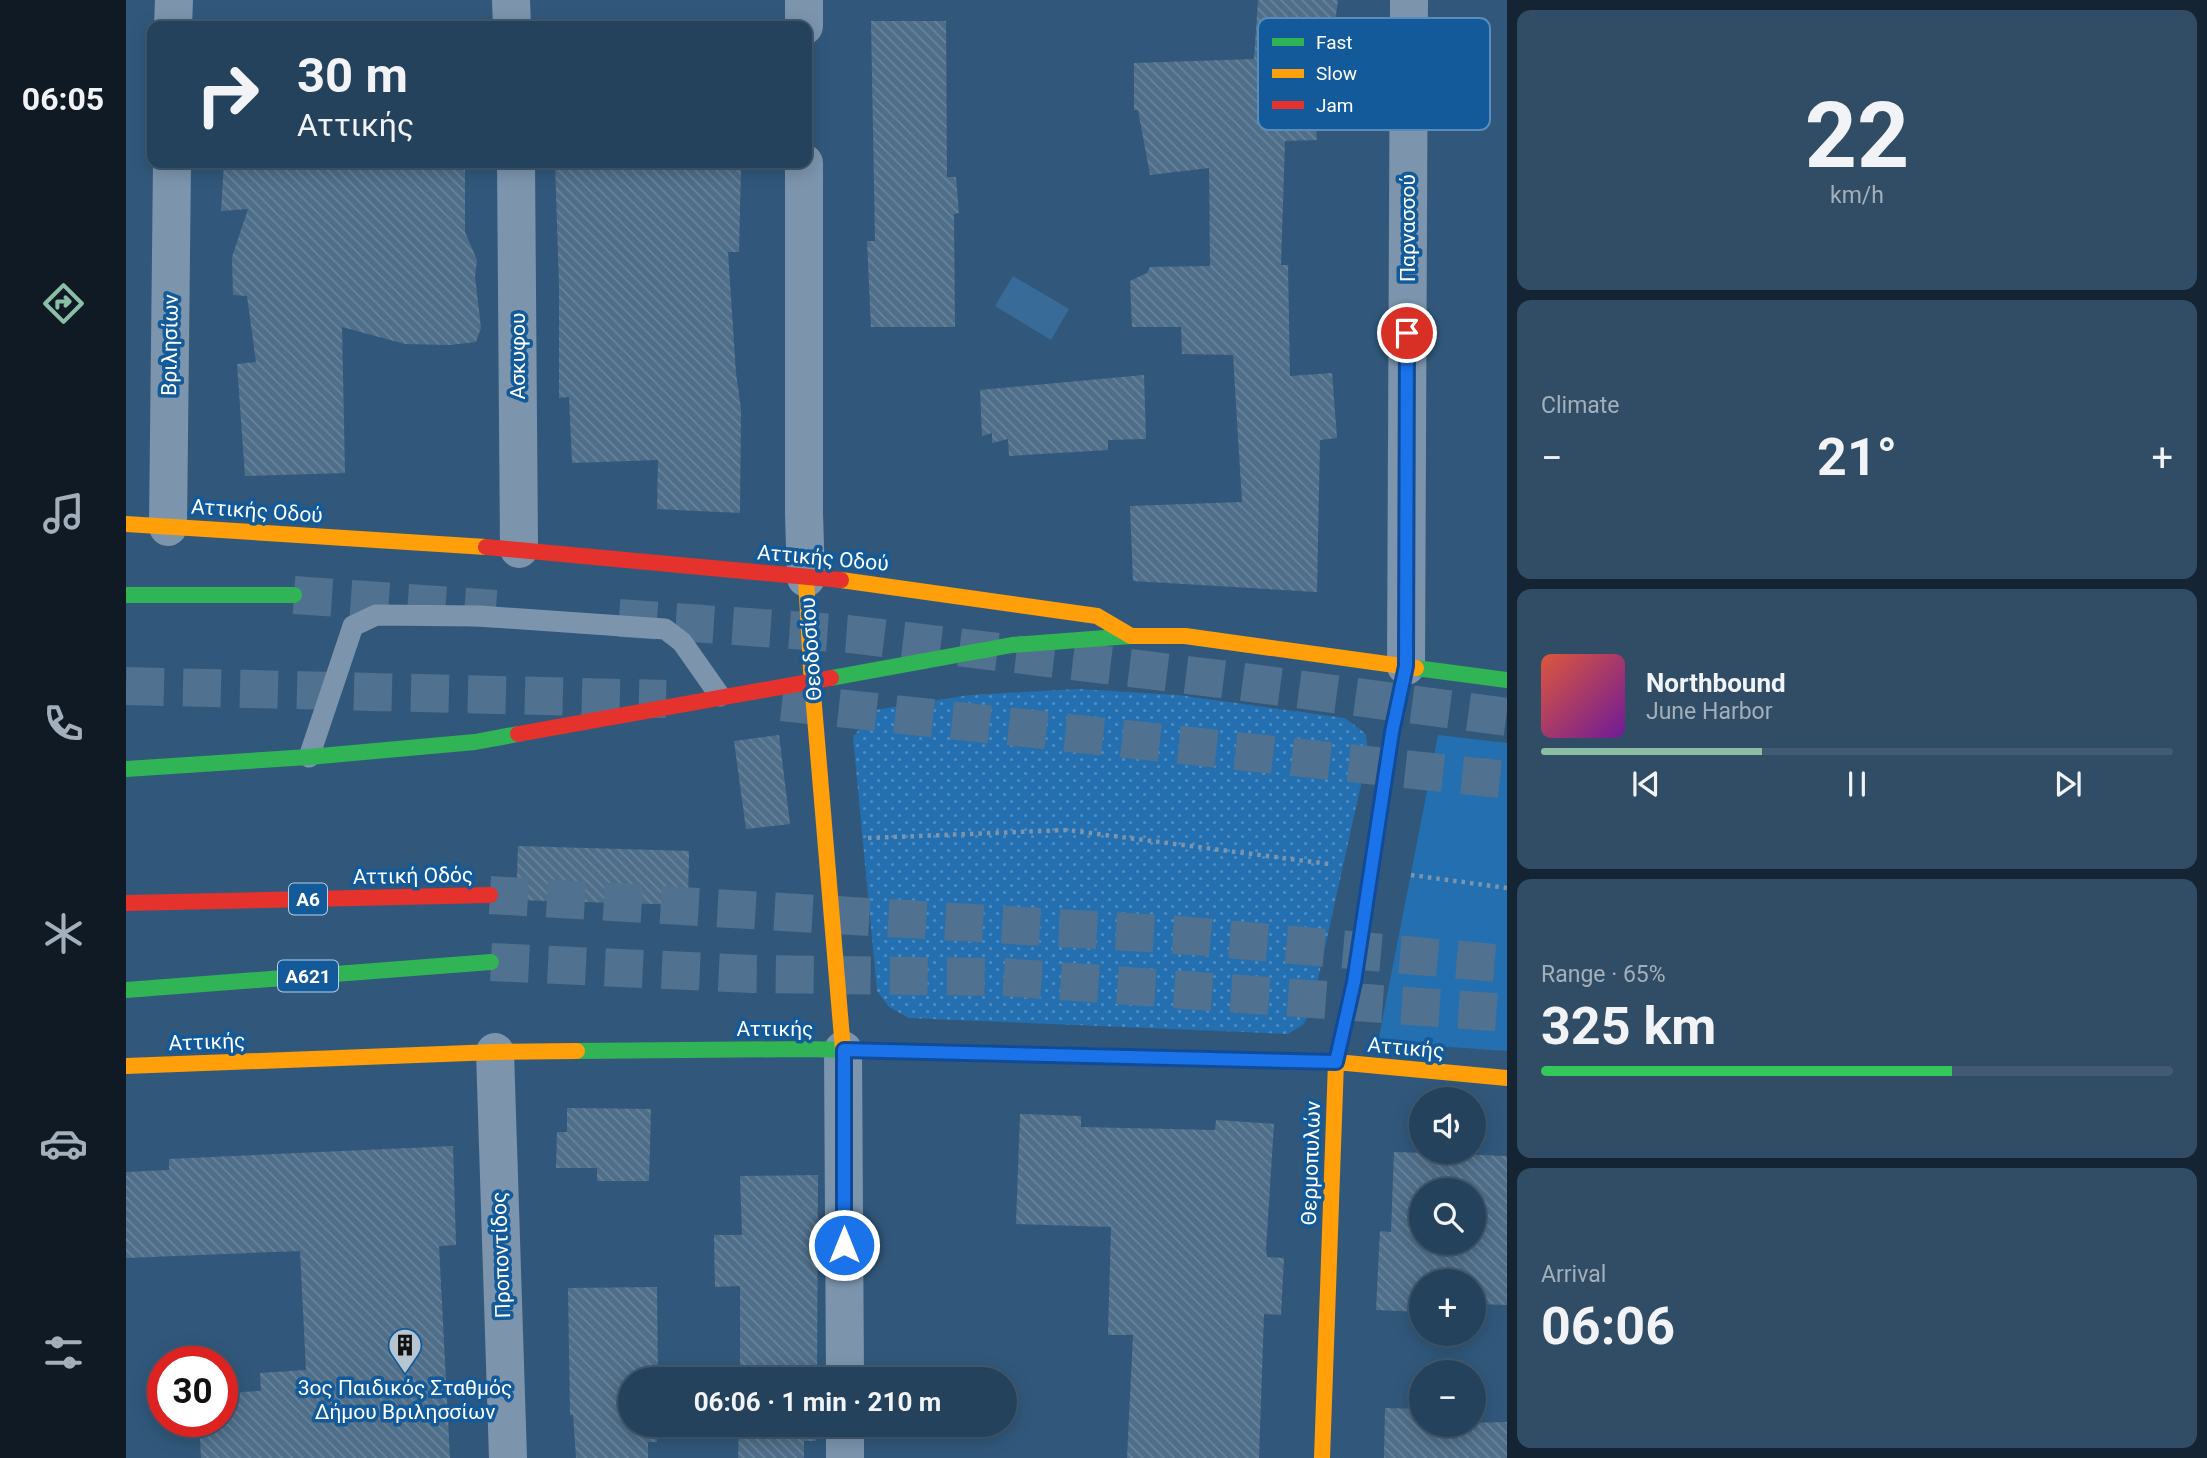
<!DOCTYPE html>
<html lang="en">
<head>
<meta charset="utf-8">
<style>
	:root { --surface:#25425c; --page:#314d65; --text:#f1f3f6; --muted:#a3b0bb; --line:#425b72; --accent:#8abfa5 }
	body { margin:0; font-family:Roboto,sans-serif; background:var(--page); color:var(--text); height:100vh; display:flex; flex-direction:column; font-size:26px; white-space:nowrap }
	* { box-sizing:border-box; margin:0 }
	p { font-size:23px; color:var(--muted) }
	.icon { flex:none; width:38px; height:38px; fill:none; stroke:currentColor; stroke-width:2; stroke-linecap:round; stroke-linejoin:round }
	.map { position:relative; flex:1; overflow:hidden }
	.details { display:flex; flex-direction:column; gap:10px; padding:10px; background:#142433; width:700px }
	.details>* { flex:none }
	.guide { position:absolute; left:21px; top:21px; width:665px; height:147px; border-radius:14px; box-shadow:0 4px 18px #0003,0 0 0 2px var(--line); background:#25425c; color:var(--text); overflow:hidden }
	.fabs { position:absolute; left:1283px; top:1087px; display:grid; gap:14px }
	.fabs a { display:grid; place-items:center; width:77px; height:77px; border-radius:50%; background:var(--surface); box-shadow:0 4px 18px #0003,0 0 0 2px var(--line); font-size:35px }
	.speed { position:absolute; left:21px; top:1346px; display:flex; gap:14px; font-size:35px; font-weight:700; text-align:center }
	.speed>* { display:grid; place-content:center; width:91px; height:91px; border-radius:50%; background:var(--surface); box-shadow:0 4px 18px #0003,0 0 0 2px var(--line); line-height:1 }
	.speed .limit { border:10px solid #d22; background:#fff; color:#111 }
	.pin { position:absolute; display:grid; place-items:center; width:60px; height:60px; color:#fff; margin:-30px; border:4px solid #fff; border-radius:50%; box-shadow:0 2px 7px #0007 }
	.me { position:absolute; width:77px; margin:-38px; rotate:0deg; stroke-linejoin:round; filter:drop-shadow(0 0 5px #0008) }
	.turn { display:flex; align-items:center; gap:24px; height:147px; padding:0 35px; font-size:32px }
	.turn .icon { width:91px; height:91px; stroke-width:2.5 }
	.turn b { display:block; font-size:49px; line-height:60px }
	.big { font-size:52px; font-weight:700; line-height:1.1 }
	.details .card { flex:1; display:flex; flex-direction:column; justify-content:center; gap:10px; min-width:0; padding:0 24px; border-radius:14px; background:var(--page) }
	.details .dial { align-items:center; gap:0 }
	.dial b { font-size:91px; line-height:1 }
	.song { display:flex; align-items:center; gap:21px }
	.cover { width:84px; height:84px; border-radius:10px; background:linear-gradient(135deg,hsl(10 70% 55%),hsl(280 70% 35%)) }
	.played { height:7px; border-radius:4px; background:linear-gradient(90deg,var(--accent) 35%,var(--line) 35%) }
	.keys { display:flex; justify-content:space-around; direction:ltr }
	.heat { display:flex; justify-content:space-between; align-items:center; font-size:38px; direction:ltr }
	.charge { height:10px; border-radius:5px; background:linear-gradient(90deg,#34c759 65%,var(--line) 0) }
	.trip { position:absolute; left:492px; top:1367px; width:399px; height:70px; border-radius:35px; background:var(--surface); box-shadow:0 4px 18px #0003,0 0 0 2px var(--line); font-weight:700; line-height:70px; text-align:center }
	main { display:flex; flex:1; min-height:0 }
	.tab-bar { display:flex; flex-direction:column; width:126px; justify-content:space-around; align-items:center; background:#0f1a25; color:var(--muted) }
	.tab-bar .icon { width:49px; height:49px }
	.tab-bar .on { color:var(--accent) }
	.tab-bar b { font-size:32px; color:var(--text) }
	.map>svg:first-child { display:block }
	.grass { fill:url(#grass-dots) }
	.park { fill:#236faf }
	.water { fill:#386b98 }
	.building { fill:url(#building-back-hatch); fill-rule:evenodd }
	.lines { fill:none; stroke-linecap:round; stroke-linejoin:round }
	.highway-tunnel { stroke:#50718f; stroke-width:38; stroke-dasharray:38 19; stroke-linecap:butt }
	.path { stroke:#7c95ad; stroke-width:4.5; stroke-dasharray:3.5 5; stroke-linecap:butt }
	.lane { stroke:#7c95ad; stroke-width:21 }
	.street { stroke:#7c95ad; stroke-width:38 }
	.fast { stroke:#30b455; stroke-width:16 }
	.slow { stroke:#ff9f0a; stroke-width:16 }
	.jam { stroke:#e5322d; stroke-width:16 }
	.route-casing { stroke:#114b97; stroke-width:18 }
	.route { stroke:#1a73e8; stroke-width:12 }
	.labels { text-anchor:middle; stroke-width:7; stroke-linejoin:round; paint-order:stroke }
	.shield { fill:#125a9a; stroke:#b8cee1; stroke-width:2 }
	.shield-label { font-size:19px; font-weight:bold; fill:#fff }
	.street-label { font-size:21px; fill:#fff; stroke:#125a9a }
	.poi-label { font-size:21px; fill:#fff; stroke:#125a9a }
	.key { fill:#125a9a; stroke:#598cb8; stroke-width:2 }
	.key-label { font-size:19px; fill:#fff }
</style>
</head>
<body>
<main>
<nav class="tab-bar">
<b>06:05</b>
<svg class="icon on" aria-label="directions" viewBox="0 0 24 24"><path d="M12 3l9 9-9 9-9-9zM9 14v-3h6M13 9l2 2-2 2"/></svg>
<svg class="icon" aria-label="music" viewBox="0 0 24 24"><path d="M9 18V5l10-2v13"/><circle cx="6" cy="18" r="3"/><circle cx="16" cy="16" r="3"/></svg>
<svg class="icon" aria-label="phone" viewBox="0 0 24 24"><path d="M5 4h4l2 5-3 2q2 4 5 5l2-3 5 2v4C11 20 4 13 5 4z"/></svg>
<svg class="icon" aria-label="climate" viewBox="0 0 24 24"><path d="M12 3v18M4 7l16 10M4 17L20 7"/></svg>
<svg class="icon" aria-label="car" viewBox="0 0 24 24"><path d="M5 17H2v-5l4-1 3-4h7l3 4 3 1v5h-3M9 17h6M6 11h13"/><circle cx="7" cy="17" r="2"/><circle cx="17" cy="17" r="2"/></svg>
<svg class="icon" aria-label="filters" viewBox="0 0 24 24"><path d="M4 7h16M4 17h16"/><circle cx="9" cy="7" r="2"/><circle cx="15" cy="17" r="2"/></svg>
</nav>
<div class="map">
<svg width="1381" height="1458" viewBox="0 0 1381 1458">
	<defs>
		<pattern id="grass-dots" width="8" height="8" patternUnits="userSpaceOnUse" patternTransform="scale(1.75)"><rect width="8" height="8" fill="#236faf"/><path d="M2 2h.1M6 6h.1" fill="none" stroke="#4f8cbf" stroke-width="1.8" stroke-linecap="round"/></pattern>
		<pattern id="building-back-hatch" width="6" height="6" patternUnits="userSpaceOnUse" patternTransform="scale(1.75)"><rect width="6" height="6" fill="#4f6e89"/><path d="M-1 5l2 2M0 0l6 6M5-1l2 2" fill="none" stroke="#69849b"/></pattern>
	</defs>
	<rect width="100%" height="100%" fill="#31587b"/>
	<path class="grass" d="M952 689 1052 695 1219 718 1240 734 1242 753 1186 1006 1178 1024 1162 1034 783 1018 763 1007 751 991 727 737 749 710 844 695Z"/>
	<path class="park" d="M1312 735 1381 743V1051L1252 1042Z"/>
	<path class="water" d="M887 276 943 309 925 340 869 306Z"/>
	<path class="building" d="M1132 0H1212L1207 38 1220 35 1223 104 1188 106 1191 140 1159 141 1155 265H1162L1164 376 1206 373 1211 438 1194 440 1191 592 1007 581 1004 506 1116 502 1107 355 1056 354 1055 327H1006L1004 281 1021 273 1024 267 1084 266 1083 168 1024 175 1012 110H1008V63L1128 59Z
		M745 21H820L821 177H830L833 213 828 214 829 327H745L741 241H749Z
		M98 163H339V232L351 260 349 276 355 328 350 342 324 345 279 344 216 327 219 473 119 476 111 364 130 362 121 296 107 295 106 257 122 209 95 211Z
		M429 163H535L615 170 613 252H602L610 373 615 409 614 513 531 509 532 460 446 463 443 397 433 398V285Z
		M1018 375 1020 439 982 440V450L883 456 882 439 866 443V433L856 436 854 390Z
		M653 735 664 824 620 829 608 741Z
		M392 846 563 851 562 905 390 900Z
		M441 1108 525 1109 523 1181H471V1168H430L431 1132H441Z
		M894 1114 955 1116V1127L1089 1130 1090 1120 1148 1124 1140 1249 1141 1257 1158 1258 1155 1315 1138 1314 1133 1458H1001L1007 1335H982L985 1227 890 1224Z
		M327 1146 330 1245 313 1246 324 1458H75L73 1421H96V1393L135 1391 134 1373 180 1370 174 1251 0 1258V1172L43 1170V1159Z
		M1268 1152 1381 1156V1305L1348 1304V1281H1295V1312L1250 1310 1254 1231 1265 1232ZM1295 1190H1348V1242H1295Z
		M692 1175 691 1379H614V1286L589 1287 588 1235H616L614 1176Z
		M531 1287 532 1379H504V1424H530L531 1442H522V1458H450L447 1415H444L442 1288Z
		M1259 1408 1293 1409V1422H1295V1424L1381 1422V1458H1258Z
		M613 1424H690V1441H678V1458H612Z"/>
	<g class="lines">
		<path class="highway-tunnel" d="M168 595 370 609
			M493 618 723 634 1103 680 1381 717
			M0 686 540 699
			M656 702 1381 780
			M364 895 1055 935 1381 964
			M365 962 626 974 877 977 1381 1013"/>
		<path class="path" d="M742 838 941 830 1203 864
			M1285 875 1381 888"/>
		<path class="lane" d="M183 757 227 626 250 615 353 616 539 629 556 642 594 696"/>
		<path class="street" d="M385 0 386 26
			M47 26 48 0
			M678 26V0
			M390 163 393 549
			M678 163V514L680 578
			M42 527 46 163
			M1280 666 1283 0
			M717 1050 719 1379
			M369 1052 382 1458
			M719 1424V1458"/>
		<path class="fast" d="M0 595H168
			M1290 668 1381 680
			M705 678 886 645 1005 636
			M0 769 183 757 349 742 392 734
			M0 990 365 962
			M451 1051 680 1049 900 1054"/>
		<path class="slow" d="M0 524 360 547
			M680 578 685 670 717 1050
			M715 580 971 616 1005 636H1059L1290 668
			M900 1054 1210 1062 1381 1078
			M0 1066 369 1052 451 1051
			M1196 1458 1210 1062 1228 982 1244 878"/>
		<path class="jam" d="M360 547 715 580
			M392 734 705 678
			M1244 878 1266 732 1280 666
			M0 903 364 895"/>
	</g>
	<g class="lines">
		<defs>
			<path id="route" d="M718 1245V1050L1210 1062 1228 982 1266 732 1280 666 1281 333"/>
		</defs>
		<use href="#route" class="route-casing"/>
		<use href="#route" class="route"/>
	</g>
	<defs>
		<symbol id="building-pin" viewBox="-11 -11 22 30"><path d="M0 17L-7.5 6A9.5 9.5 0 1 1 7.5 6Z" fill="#b7c5d1" stroke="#125a9a"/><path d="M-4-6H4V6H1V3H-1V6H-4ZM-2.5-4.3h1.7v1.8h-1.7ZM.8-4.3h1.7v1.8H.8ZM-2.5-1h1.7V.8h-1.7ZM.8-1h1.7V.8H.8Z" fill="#111"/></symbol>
	</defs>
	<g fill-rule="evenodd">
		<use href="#building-pin" x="260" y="1326" width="38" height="52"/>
	</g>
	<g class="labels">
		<g class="shield">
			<rect x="163" y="883.5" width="38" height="31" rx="5"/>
			<rect x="152" y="960.5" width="60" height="31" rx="5"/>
		</g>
		<g class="shield-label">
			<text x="182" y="906">Α6</text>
			<text x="182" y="983">Α621</text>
		</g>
		<g class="street-label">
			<text transform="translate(1282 228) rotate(-90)" y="7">Παρνασσού</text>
			<text transform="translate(44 345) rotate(-89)" y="7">Βριλησίων</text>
			<text transform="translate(392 356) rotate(-90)" y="7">Ασκυφου</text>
			<text transform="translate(131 511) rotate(4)" y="7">Αττικής Οδού</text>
			<text transform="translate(697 558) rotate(5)" y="7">Αττικής Οδού</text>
			<text transform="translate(685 649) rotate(-94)" y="7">Θεοδοσίου</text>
			<text transform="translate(287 876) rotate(-1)" y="7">Αττική Οδός</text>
			<text x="649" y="1036">Αττικής</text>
			<text transform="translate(81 1042) rotate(-2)" y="7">Αττικής</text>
			<text transform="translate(1280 1048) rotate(5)" y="7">Αττικής</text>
			<text transform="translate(1185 1163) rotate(-88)" y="7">Θερμοπυλών</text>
			<text transform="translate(375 1255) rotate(-92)" y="7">Προποντίδος</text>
		</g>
		<g class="poi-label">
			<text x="279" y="1395">3ος Παιδικός Σταθμός<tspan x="279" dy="24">Δήμου Βριλησσίων</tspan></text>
		</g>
	</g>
	<rect x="1132" y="18" width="232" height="112" rx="10" class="key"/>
	<rect x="1146" y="38" width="32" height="8" fill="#30b455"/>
	<rect x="1146" y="69" width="32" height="9" fill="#ff9f0a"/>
	<rect x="1146" y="101" width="32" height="8" fill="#e5322d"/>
	<g class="key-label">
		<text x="1190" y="49">Fast</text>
		<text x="1190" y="80">Slow</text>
		<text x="1190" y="112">Jam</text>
	</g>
</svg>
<div class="fabs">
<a><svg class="icon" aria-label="sound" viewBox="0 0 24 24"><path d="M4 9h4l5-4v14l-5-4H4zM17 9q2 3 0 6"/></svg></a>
<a><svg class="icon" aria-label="search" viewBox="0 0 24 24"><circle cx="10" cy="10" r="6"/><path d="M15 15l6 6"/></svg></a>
<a>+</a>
<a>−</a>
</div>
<div class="speed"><div class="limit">30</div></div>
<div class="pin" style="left:1281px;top:333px;background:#d93025"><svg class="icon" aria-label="arrive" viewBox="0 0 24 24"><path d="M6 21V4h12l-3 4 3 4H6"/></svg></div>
<svg class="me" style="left:718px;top:1245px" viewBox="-20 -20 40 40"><circle r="17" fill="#1a73e8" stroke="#fff" stroke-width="3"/><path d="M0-11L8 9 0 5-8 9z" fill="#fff"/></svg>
<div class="trip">06:06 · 1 min · 210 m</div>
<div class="guide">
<div class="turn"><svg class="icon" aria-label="right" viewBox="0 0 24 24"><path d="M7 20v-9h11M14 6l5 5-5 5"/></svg><div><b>30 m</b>Αττικής</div></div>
</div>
</div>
<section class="details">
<div class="card dial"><b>22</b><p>km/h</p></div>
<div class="card"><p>Climate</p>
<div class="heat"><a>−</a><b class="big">21°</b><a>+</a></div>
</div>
<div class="card">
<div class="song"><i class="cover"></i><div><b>Northbound</b><p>June Harbor</p></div></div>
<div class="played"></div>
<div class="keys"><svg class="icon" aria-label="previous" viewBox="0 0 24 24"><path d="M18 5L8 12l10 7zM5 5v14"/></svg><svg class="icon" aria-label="pause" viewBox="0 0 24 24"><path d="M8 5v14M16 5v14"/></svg><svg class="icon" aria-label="next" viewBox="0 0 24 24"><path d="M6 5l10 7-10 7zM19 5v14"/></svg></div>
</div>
<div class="card"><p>Range · 65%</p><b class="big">325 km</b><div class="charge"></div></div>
<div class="card"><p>Arrival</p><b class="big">06:06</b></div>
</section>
</main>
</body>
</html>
